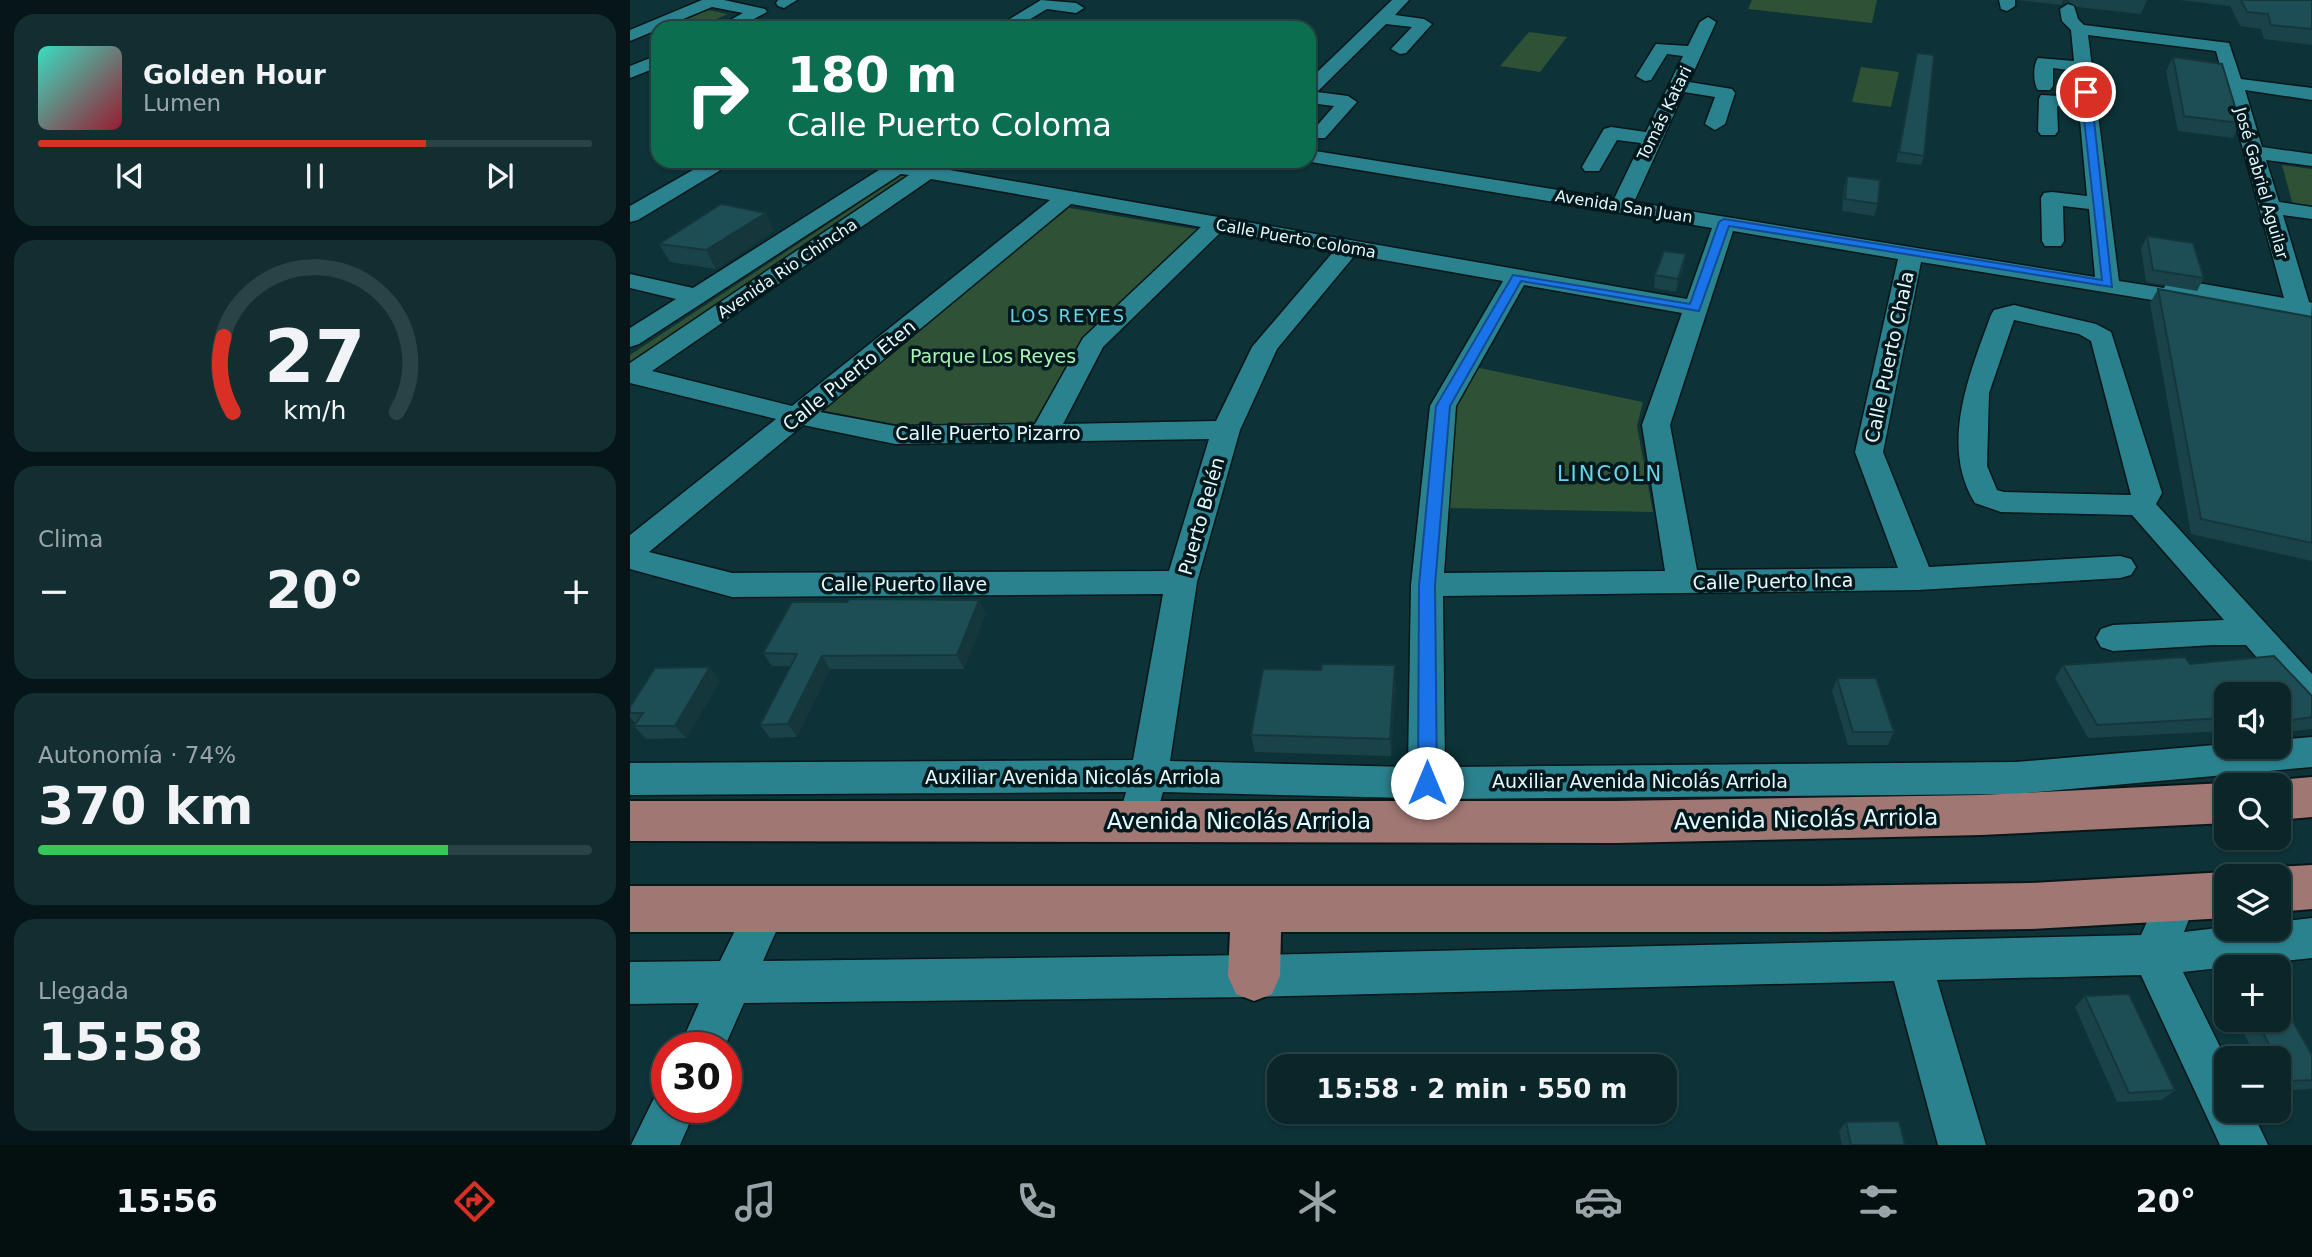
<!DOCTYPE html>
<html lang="es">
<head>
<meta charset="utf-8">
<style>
	:root { --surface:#0a2629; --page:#132e31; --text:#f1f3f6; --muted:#99a5a8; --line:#2a4346; --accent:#d93025 }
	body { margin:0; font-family:"DejaVu Sans",sans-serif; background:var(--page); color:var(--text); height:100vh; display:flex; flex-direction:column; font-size:26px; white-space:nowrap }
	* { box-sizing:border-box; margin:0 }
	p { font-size:23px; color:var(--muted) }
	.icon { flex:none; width:38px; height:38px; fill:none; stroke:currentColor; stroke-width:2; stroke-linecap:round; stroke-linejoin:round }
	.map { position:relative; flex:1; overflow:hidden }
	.side { display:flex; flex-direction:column; gap:14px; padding:14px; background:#061517; width:630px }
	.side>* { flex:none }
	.top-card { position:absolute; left:21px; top:21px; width:665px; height:147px; border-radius:21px; box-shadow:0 2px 5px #0004,0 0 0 2px var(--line); background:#0b6e4f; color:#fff; overflow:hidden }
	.buttons { position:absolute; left:1584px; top:682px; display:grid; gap:14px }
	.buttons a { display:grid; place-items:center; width:77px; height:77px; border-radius:14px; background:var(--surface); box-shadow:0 2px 5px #0004,0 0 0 2px var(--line); font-size:35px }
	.speed { position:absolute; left:21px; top:1032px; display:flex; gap:14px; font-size:35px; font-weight:700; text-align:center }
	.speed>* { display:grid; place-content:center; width:91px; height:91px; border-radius:50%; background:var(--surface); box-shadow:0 2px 5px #0004,0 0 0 2px var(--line); line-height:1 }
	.speed .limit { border:10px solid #d22; background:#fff; color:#111 }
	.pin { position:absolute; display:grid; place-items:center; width:60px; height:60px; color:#fff; margin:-30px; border:4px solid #fff; border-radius:50%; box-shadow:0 2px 7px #0007 }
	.me { position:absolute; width:77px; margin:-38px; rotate:0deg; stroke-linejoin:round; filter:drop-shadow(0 0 5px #0008) }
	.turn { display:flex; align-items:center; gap:24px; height:147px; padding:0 21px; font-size:32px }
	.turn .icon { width:91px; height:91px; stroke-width:2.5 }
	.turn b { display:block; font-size:49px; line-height:60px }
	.big { font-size:52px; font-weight:700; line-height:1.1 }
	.side .widget { flex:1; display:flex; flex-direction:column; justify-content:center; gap:10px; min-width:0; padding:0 24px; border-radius:21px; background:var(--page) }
	.side .dial { align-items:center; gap:0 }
	.dial svg { height:182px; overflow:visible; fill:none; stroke:var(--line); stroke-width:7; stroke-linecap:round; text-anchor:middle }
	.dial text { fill:var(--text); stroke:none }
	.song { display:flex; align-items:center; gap:21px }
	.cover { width:84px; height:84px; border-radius:10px; background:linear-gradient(135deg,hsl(170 70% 55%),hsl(350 70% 35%)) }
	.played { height:7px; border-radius:4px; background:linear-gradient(90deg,var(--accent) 70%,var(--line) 70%) }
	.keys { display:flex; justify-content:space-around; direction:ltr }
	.heat { display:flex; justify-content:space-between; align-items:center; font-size:38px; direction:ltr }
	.charge { height:10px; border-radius:5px; background:linear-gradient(90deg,#34c759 74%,var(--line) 0) }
	.trip { position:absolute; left:637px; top:1054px; width:410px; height:70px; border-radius:21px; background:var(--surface); box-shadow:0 2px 5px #0004,0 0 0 2px var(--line); font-weight:700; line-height:70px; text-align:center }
	.tab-bar { display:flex; height:112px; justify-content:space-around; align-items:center; background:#040f10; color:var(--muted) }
	.tab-bar .icon { width:49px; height:49px }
	.tab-bar .selected { color:var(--accent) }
	.tab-bar b { font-size:32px; color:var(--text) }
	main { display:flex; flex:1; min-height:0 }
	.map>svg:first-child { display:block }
	.green { fill:#2f5136 }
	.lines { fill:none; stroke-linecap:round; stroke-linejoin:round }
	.minor-casing { stroke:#081719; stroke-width:3 }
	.major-casing { stroke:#081719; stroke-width:4 }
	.minor { fill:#2b828f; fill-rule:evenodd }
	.major { fill:#a07773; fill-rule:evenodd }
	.wall { fill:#1a4349 }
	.shaded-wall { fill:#15373c }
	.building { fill:#1e4e55; stroke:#15373c; stroke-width:2 }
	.route { fill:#1a73e8; stroke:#114b97; stroke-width:2 }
	.labels { text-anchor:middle; stroke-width:7; stroke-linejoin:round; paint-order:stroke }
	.far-street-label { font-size:16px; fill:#e6f9fc; stroke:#01181c }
	.far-neighbourhood-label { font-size:18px; letter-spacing:2px; fill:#67d5e7; stroke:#01181c }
	.park-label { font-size:19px; fill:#a6f5b5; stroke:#01181c }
	.street-label { font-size:19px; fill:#e6f9fc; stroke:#01181c }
	.neighbourhood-label { font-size:21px; letter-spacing:2px; fill:#67d5e7; stroke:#01181c }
	.near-street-label { font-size:23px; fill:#e6f9fc; stroke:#01181c }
</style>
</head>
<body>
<main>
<section class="side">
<div class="widget">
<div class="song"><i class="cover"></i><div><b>Golden Hour</b><p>Lumen</p></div></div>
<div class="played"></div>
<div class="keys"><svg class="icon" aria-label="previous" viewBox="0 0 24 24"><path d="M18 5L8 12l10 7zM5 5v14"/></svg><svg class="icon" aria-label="pause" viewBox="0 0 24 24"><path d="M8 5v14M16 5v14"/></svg><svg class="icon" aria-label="next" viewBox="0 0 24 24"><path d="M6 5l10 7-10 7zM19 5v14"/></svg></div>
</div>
<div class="widget dial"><svg viewBox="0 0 100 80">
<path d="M14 69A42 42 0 1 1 86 69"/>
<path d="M14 69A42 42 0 0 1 10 36" stroke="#d93025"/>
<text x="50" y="56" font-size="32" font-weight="700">27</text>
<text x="50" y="72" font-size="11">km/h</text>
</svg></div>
<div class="widget"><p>Clima</p>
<div class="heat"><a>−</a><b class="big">20°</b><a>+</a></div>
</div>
<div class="widget"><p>Autonomía · 74%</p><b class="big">370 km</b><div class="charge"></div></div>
<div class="widget"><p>Llegada</p><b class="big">15:58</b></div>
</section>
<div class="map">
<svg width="1682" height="1145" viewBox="0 0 1682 1145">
	<rect width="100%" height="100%" fill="#0d3237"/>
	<path class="green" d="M1122 0H1247L1242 23 1118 9Z
		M73 9 98 14 66 28H28V38L13 34Z
		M899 32 937 37 910 72 870 66Z
		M1231 67 1269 72 1261 107 1222 102Z
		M1652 165 1682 169V212L1664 209Z
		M272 175 281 177 0 366V355Z
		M434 207 570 230 450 343 403 424 275 426 190 410Z
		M845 367 1013 402 1007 426 1023 512 815 508 823 407Z"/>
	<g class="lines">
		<defs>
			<path id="minor" d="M72 0H94L135 9 137 12 107 28H86L113 13 82 7 0 41V30Z
				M148 0H167L154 8 148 6 146 3Z
				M411 0 446 3 454 8 446 13 417 9 385 28H365Z
				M762 0H779L765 15 794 19 802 24 776 53 770 54 761 49 782 27 756 24 687 92 718 96 727 102 695 138H681L679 135 704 106 679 103V80Z
				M1369 0H1385V6L1377 11 1371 9Z
				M1438 4 1444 6 1448 19 1454 25 1599 43 1611 79 1682 88V100L1615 90 1632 147 1682 154V166L1636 160 1649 202 1682 207V219L1653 215 1679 302 1682 303 1681 324 1672 326 1663 324 1658 313 1576 299 1573 305 1565 307 1291 262 1253 452 1299 567 1490 556 1501 559 1506 567 1501 575 1490 578 1288 590 813 596 815 767 1386 762 1596 744V747H1648V740L1682 737V767L1386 794 815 799 809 814 796 818 783 814 777 798 533 792 521 833 507 838 493 833 488 821 496 792 0 795V763L503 760 533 594 102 597 0 569V535L146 419 0 383V363L279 175 271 174 9 344 0 347V328L46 299 0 288V274L63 288 263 161C273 161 285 167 294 165 302 164 303 160 312 163L314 169 1057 299 1082 228 675 161H679V150L984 199 1011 143 987 140 969 171H955L952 167 974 129 981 127 1016 132 1053 56 1037 54 1021 80 1015 81 1006 76 1026 44 1058 46 1070 22 1078 17 1086 22 1059 82 1102 89 1105 93 1095 124 1085 130 1075 124 1085 97 1054 92 1004 202 1465 277 1459 209 1433 206 1434 241 1431 246H1415L1412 241 1411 198 1414 193 1422 192 1457 196 1449 109 1427 106 1428 131 1425 135H1411L1408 131 1409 99 1411 95 1447 97 1445 71 1423 68V86L1420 90H1408C1403 83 1403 65 1408 58L1444 61 1441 30 1432 21 1430 9ZM1458 35 1586 51 1654 298 1545 279 1537 281 1534 288 1489 281ZM301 179 420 200 162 406 22 371ZM441 204 571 227 453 338 405 424 265 426 190 412ZM592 231 704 251 622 347 586 421 433 424 473 347ZM1103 231 1268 259 1225 452 1268 568 1067 570 1040 425ZM725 255 873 281 800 406 781 585 778 767 540 761 567 582 610 430 647 349ZM894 285 1052 313 1012 425 1035 571 814 573 826 406ZM173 425 265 444 579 439 539 571 102 573 19 552Z
				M28 55V67L0 78V66Z
				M82 161 89 163 92 167 89 171 8 220 0 222V206L75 163Z
				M1384 305 1466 324 1481 332 1532 493 1526 504 1682 674V711L1670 707 1616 645H1583L1483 651 1471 647 1466 638 1471 629 1483 625 1594 620 1502 515 1371 512 1345 503C1309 445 1340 373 1361 315L1364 310ZM1384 320 1449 334 1461 341 1501 495 1374 492 1367 490 1357 466 1359 393Z
				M1547 880 1561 886 1567 899 1554 932 1596 927 1648 929V922L1682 918V958L1553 972 1596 1059V1111H1622L1638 1145H1590L1511 975 1307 980 1356 1145H1308L1264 981 624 997 114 1003 94 1048H49L69 1003 0 1004V962L90 961 122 896 136 890 150 896 156 909 133 961 624 955 1511 935 1533 886Z
				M37 1088V1108H66L50 1145H1L27 1092Z"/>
			<path id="major" d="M1682 777V817L1648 820V786H1632L1648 780Z
				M1596 783 1604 786H1596V823L1351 835 986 843 0 841V801H986L1351 795Z
				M1682 865V909L1648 912V877H1629L1631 874 1648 867Z
				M1596 872 1608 877H1596V918L1400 929 1196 932H651L650 976 642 994 624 1001 606 994 598 976 600 932H0V886H1196L1400 883Z"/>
		</defs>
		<use href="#minor" class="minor-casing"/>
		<use href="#major" class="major-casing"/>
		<use href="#minor" class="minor"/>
		<use href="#major" class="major"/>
	</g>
	<path class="wall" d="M1387 0H1517L1511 14 1447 7 1439 2 1431 5Z
		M1549 0H1682V45L1634 39 1631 29 1610 26 1600 6Z
		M1287 53 1294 156 1291 165 1266 162Z
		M1543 57 1610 123 1603 138 1548 131 1536 71Z
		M87 161H130L121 167Z
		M1217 176 1248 204 1244 216 1212 211 1214 188Z
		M144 231 86 269 40 262 29 244Z
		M1517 236 1574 278 1567 291 1516 282 1511 249Z
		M1054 267 1046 292 1024 288 1025 275Z
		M1528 289 1682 317V561L1561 534 1520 303Z
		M356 613 334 669H200L167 737 140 738 130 725 160 666H142L133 653Z
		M1560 664 1682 696V729L1648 733V695H1596V731L1458 738 1425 678 1433 665Z
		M1207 678 1264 732 1258 745H1218L1202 691Z
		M90 681 56 738 16 739 4 726 6 724 0 717V707Z
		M766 683 761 756 625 752 621 735Z
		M1455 996 1545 1090 1532 1100 1487 1102 1445 1007Z
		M1607 1020H1648L1682 1055V1088L1680 1089 1648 1091V1059H1627Z
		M1216 1122 1275 1145H1212L1209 1131Z"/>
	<path class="shaded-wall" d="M1433 0H1439V2L1431 5Z
		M118 161H130L121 167Z
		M136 213 144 231 86 269 76 250Z
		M1056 254 1054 267 1046 292 1048 279Z
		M349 600 356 613 334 669 327 655Z
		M192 656 200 669 167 737 158 724Z
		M765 665 766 683 761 756 760 739Z
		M80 667 90 681 56 738 45 726Z"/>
	<path class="building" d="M1611 0H1682V29L1641 25 1638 14 1617 12Z
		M1287 53 1304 55 1294 156 1269 152Z
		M1543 57 1592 64 1610 123 1554 116Z
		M1217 176 1250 180 1248 204 1215 199Z
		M91 204 136 213 76 250 29 244Z
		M1517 236 1563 243 1574 278 1523 270Z
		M1034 251 1056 254 1048 279 1025 275Z
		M1528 289 1682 317V543L1571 519Z
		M219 599 349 600 327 655 192 656 158 724 130 725 167 654 133 653 162 602H217Z
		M1644 656 1682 696V717L1649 722 1648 695H1596V718L1467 725 1433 665 1555 657 1560 664Z
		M692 664 765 665 760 739 621 735 633 669 691 670Z
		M80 667 45 726H4L13 713H0V707L25 668Z
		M1207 678H1246L1264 732H1223Z
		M1499 994 1545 1090 1499 1093 1455 996Z
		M1648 995 1682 1055V1080L1659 1081 1648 1062V1059H1647L1626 1020H1648Z
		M1269 1121 1275 1145H1221L1216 1122Z"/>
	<path class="route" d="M1456 89 1461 92 1482 287 1099 226 1069 311 891 281 820 406 805 585 807 783 804 788 797 791 791 788 788 783 789 585 806 406 883 275 1060 304 1089 222 1094 219 1472 280 1451 92Z"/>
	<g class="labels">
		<g class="far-street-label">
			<text transform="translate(1034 113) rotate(-64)" y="6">Tomás Katari</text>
			<text transform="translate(1632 183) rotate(74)" y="6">José Gabriel Aguilar</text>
			<text transform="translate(994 206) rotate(9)" y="6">Avenida San Juan</text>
			<text transform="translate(666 238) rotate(10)" y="6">Calle Puerto Coloma</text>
			<text transform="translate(157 268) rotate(-34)" y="6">Avenida Rio Chincha</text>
		</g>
		<g class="far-neighbourhood-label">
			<text x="438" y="322">LOS REYES</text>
		</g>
		<g class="park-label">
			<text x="363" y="363">Parque Los Reyes</text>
		</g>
		<g class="street-label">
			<text transform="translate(1259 357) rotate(-78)" y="7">Calle Puerto Chala</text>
			<text transform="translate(219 375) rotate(-39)" y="7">Calle Puerto Eten</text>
			<text x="358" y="440">Calle Puerto Pizarro</text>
			<text transform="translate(571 516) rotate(-74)" y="7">Puerto Belén</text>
			<text transform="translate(1143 581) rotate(-1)" y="7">Calle Puerto Inca</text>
			<text x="274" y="591">Calle Puerto Ilave</text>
			<text x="443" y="784">Auxiliar Avenida Nicolás Arriola</text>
			<text x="1010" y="788">Auxiliar Avenida Nicolás Arriola</text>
		</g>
		<g class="neighbourhood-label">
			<text x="980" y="481">LINCOLN</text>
		</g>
		<g class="near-street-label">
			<text transform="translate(1176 819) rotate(-1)" y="8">Avenida Nicolás Arriola</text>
			<text x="609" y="829">Avenida Nicolás Arriola</text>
		</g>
	</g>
</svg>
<div class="buttons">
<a><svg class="icon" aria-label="sound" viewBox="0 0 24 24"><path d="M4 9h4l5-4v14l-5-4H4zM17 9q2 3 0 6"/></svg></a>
<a><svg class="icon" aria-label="search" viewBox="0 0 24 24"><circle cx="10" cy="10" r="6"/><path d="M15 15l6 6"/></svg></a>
<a><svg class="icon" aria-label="layers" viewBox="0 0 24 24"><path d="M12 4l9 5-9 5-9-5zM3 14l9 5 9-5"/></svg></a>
<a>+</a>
<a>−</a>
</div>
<div class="speed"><div class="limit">30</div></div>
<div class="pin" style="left:1456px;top:92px;background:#d93025"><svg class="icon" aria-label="arrive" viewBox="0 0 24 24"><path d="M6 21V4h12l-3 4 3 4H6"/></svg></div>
<svg class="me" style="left:797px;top:783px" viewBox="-20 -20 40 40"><circle r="19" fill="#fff"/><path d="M0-13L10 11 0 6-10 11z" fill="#1a73e8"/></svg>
<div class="trip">15:58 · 2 min · 550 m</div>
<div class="top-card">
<div class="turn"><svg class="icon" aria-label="right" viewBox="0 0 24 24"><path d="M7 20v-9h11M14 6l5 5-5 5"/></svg><div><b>180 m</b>Calle Puerto Coloma</div></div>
</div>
</div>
</main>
<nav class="tab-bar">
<b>15:56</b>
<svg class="icon selected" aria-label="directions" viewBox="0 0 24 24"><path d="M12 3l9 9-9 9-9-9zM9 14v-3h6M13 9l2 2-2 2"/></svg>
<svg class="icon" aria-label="music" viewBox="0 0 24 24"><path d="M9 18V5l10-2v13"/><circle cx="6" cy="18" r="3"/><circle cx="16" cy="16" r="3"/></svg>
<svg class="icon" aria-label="phone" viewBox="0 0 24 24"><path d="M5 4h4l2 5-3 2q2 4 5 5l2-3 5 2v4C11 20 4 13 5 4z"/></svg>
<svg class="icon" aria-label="climate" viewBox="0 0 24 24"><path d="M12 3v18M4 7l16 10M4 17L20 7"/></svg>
<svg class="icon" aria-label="car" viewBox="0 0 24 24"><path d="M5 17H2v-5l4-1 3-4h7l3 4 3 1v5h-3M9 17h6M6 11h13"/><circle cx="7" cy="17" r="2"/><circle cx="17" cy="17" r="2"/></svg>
<svg class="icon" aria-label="filters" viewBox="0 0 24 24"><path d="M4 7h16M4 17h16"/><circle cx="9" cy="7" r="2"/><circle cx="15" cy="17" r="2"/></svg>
<b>20°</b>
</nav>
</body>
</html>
